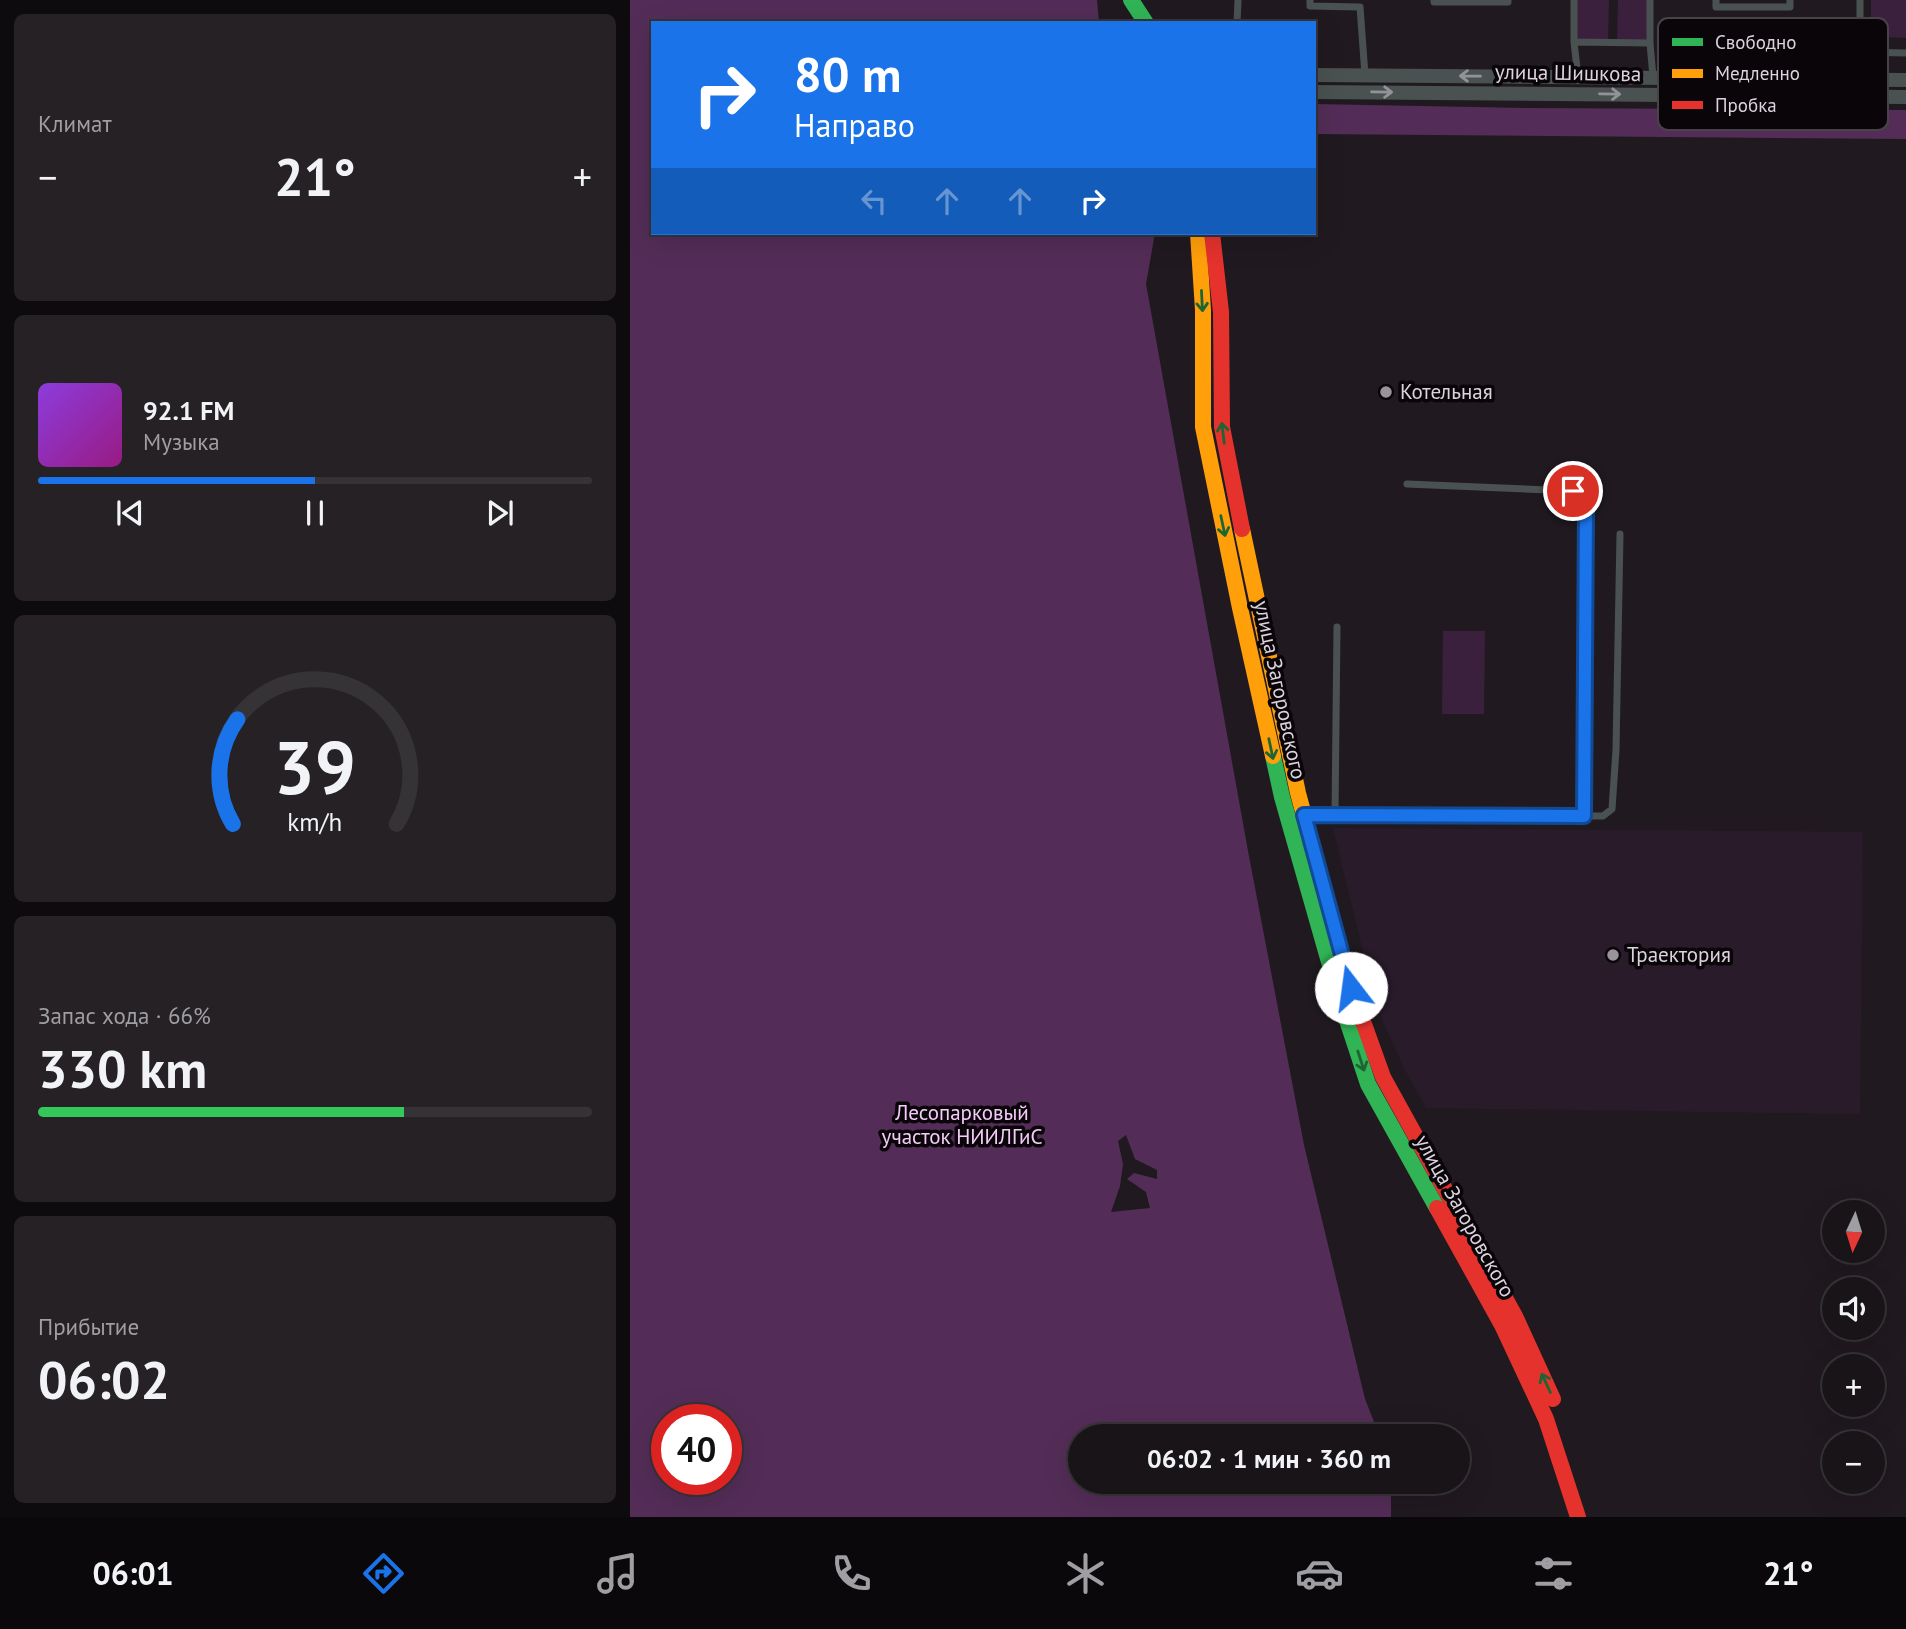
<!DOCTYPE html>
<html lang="ru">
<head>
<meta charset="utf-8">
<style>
	:root { --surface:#181418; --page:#252125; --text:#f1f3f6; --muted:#9f9ea2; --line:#363337; --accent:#1a73e8 }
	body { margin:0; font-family:"PT Sans",sans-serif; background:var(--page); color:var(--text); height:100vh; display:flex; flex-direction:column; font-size:26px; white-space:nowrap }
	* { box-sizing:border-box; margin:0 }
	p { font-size:23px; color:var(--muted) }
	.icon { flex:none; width:38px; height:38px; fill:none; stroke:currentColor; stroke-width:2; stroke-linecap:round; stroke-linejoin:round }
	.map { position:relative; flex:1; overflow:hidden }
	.details { display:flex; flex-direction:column; gap:14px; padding:14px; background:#0d0b0d; width:630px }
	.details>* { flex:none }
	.hud { position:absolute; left:21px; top:21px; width:665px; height:214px; border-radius:0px; box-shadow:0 7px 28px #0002,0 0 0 2px var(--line); background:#1a73e8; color:#fff; overflow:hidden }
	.needle { width:46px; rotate:184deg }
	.fabs { position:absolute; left:1192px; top:1200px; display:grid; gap:14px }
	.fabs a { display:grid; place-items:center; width:63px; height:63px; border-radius:50%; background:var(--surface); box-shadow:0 7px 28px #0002,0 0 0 2px var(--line); font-size:35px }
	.speed { position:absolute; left:21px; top:1404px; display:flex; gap:14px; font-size:35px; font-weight:700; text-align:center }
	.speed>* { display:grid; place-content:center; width:91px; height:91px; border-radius:50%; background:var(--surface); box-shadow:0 7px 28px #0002,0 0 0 2px var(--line); line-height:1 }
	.speed .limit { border:10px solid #d22; background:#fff; color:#111 }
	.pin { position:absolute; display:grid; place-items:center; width:60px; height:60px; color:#fff; margin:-30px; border:4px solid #fff; border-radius:50%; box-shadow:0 2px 7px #0007 }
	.me { position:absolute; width:77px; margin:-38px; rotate:345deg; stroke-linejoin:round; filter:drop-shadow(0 0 5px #0008) }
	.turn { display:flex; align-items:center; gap:24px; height:147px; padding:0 28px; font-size:32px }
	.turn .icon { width:91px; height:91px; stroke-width:2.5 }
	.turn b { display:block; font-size:49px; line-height:60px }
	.lanes { display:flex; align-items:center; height:66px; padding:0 28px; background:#0003; justify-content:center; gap:35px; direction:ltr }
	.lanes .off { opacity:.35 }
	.big { font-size:52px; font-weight:600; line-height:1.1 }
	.details .widget { flex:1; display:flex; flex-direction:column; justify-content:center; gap:10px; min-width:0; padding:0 24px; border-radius:10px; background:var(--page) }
	.details .dial { align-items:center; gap:0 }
	.dial svg { height:182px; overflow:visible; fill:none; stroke:var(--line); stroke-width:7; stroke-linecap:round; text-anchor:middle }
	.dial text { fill:var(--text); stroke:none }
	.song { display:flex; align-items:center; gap:21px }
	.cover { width:84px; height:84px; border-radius:10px; background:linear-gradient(135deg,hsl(270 70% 55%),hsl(310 70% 35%)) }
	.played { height:7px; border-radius:4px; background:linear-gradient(90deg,var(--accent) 50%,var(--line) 50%) }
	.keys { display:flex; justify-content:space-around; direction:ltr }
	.heat { display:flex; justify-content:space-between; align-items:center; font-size:38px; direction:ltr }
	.charge { height:10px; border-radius:5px; background:linear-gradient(90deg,#34c759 66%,var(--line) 0) }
	.trip { position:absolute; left:438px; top:1424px; width:402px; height:70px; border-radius:35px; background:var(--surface); box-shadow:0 7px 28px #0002,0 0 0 2px var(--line); font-weight:600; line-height:70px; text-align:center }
	.menu { display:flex; height:112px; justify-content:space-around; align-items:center; background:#0a080a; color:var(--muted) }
	.menu .icon { width:49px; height:49px }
	.menu .active { color:var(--accent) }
	.menu b { font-size:32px; color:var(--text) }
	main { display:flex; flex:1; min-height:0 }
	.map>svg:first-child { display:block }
	.built { fill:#2a1b2b }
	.green { fill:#3a203d }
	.forest { fill:#532d57; fill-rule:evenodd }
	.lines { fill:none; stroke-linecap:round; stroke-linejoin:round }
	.lane { stroke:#4a5251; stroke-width:7 }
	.street { stroke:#4a5251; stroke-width:14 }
	.fast { stroke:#30b455; stroke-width:16 }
	.slow { stroke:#ff9f0a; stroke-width:16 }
	.jam { stroke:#e5322d; stroke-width:16 }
	.oneway { stroke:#939397 }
	.oneway2 { stroke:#1e6533 }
	.route-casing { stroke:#114b97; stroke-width:18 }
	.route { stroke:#1a73e8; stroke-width:12 }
	.poi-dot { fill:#9a939b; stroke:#090509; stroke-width:2.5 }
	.labels { text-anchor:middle; stroke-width:7; stroke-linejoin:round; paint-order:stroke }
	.street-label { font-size:21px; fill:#dcd4dd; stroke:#090509 }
	.poi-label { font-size:21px; fill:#dcd4dd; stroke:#090509; text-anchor:start }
	.park-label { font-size:21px; fill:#f5ccf9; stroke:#090509 }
	.key { fill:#090509; stroke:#484349; stroke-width:2 }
	.key-label { font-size:19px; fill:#dcd4dd }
</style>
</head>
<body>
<main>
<section class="details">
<div class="widget"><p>Климат</p>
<div class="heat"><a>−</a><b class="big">21°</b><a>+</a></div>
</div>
<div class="widget">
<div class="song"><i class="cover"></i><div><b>92.1 FM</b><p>Музыка</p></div></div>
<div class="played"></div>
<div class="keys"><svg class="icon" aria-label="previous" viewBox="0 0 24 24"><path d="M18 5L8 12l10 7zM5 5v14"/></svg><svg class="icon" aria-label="pause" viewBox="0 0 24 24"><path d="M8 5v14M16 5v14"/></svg><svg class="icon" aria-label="next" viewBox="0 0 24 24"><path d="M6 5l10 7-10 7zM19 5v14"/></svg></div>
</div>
<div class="widget dial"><svg viewBox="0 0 100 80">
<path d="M14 69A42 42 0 1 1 86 69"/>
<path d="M14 69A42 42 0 0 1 16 23" stroke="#1a73e8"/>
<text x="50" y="56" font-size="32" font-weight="700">39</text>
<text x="50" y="72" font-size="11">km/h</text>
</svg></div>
<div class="widget"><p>Запас хода · 66%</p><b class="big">330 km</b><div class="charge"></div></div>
<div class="widget"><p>Прибытие</p><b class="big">06:02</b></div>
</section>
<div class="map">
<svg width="1276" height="1517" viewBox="0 0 1276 1517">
	<rect width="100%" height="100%" fill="#201a20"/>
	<path class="built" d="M703 828 1233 832 1230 1114 796 1108 774 1068 747 1008Z"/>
	<path class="green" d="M944 0H979L978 42H944Z
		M988 0H1020V43H987Z
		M1241 0H1276V38C1239 38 1241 35 1241 0Z
		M813 631H855L854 714H812Z"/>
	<path class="forest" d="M0 0H467L469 23H23V233H525L516 284 618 851 674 1145 735 1399 750 1437H450V1482H761V1517H0ZM496 1135 505 1159 527 1170V1179L504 1173 497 1179 516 1192 520 1208 481 1212 490 1186 493 1164 488 1141ZM37 1419H96V1479H37Z
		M684 104 897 108 1276 110V139L684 134Z"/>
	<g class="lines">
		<path class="lane" d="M680 0V6L730 7 735 75
			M804 0V2H878V0
			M944 0V42L948 77
			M1020 0V43L1023 77
			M1086 0V7H1160V0
			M1230 0V52L1233 79
			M607 23 608 0
			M944 42 1020 43
			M1230 52 1276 53
			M777 484 943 491 953 499 956 511 955 816
			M678 815 973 816 982 809 986 750 990 534
			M705 815 707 627"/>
		<path class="street" d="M684 75 1276 80
			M684 92 1276 97"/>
		<path class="fast" d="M501 0 516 23
			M643 756 652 797 707 990 738 1084 807 1208"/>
		<path class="slow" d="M568 233 573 310V427L610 608 643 756
			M612 529 668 793 705 930"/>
		<path class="jam" d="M582 233 591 312 592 427 612 529
			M705 930 721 988 753 1077 885 1316 923 1399
			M807 1208 872 1325 916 1419 948 1517"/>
	</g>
	<defs><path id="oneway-shaft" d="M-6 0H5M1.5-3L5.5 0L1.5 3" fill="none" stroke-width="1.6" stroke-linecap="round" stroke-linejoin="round" transform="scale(1.75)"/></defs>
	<g class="oneway">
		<use href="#oneway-shaft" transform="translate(840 76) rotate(-179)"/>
		<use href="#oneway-shaft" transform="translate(752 92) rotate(1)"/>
		<use href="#oneway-shaft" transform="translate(980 94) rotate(1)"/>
	</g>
	<g class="oneway2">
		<use href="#oneway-shaft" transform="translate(572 301) rotate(87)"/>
		<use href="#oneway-shaft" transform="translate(593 433) rotate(-97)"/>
		<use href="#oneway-shaft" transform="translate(593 526) rotate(78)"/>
		<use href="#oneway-shaft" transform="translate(641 749) rotate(78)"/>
		<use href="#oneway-shaft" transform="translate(731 1061) rotate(72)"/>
		<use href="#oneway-shaft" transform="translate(916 1383) rotate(-115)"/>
	</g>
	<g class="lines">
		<defs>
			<path id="route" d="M721 988 674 815 954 816 956 511 954 499 943 491"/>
		</defs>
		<use href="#route" class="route-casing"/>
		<use href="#route" class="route"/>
	</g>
	<g class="poi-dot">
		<circle cx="756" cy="392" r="7"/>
		<circle cx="983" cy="955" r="7"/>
	</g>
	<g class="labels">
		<g class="street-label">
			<text transform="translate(938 73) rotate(1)" y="7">улица Шишкова</text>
			<text transform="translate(650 690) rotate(78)" y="7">улица Загоровского</text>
			<text transform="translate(835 1216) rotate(61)" y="7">улица Загоровского</text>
		</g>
		<g class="poi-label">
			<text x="770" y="399">Котельная</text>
			<text x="997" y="962">Траектория</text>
		</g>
		<g class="park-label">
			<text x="332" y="1120">Лесопарковый<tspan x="332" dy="24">участок НИИЛГиС</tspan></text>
		</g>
	</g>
	<rect x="1028" y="18" width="230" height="112" rx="10" class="key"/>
	<rect x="1042" y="38" width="31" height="8" fill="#30b455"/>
	<rect x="1042" y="69" width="31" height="9" fill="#ff9f0a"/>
	<rect x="1042" y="101" width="31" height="8" fill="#e5322d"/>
	<g class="key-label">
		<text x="1085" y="49">Свободно</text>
		<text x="1085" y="80">Медленно</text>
		<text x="1085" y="112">Пробка</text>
	</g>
</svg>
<div class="fabs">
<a><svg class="needle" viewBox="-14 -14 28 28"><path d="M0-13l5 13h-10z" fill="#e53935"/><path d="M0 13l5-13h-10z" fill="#9f9ea2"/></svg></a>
<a><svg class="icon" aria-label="sound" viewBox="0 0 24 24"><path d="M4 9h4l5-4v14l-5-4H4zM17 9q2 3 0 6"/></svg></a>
<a>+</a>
<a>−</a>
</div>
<div class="speed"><div class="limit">40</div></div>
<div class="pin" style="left:943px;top:491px;background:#d93025"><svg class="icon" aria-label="arrive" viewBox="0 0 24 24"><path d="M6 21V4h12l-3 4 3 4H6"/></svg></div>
<svg class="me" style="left:721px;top:988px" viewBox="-20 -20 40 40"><circle r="19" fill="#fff"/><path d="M0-13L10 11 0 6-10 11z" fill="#1a73e8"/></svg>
<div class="trip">06:02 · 1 мин · 360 m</div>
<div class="hud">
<div class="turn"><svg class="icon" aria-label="right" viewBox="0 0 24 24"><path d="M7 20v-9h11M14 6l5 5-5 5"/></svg><div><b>80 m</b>Направо</div></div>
<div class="lanes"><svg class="icon off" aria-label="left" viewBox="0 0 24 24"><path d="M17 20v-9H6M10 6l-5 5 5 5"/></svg><svg class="icon off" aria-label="ahead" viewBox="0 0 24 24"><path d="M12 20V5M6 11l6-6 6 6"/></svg><svg class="icon off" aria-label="ahead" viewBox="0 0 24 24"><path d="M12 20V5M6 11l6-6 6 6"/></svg><svg class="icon" aria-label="right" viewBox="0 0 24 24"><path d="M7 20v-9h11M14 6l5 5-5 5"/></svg></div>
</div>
</div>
</main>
<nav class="menu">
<b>06:01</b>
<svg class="icon active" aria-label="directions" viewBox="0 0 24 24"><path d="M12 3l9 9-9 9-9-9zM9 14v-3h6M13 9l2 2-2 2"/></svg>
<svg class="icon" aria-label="music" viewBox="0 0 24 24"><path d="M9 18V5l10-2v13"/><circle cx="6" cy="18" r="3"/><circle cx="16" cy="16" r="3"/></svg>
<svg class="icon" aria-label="phone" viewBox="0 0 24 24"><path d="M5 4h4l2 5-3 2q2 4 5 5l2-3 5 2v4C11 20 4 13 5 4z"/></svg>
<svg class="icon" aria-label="climate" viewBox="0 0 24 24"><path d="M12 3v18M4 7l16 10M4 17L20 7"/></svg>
<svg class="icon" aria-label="car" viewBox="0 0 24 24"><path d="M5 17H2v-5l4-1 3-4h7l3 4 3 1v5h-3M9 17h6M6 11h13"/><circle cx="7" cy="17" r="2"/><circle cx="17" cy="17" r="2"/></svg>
<svg class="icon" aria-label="filters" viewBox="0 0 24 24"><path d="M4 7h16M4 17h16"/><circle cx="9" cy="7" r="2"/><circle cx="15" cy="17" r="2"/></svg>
<b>21°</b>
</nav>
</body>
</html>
